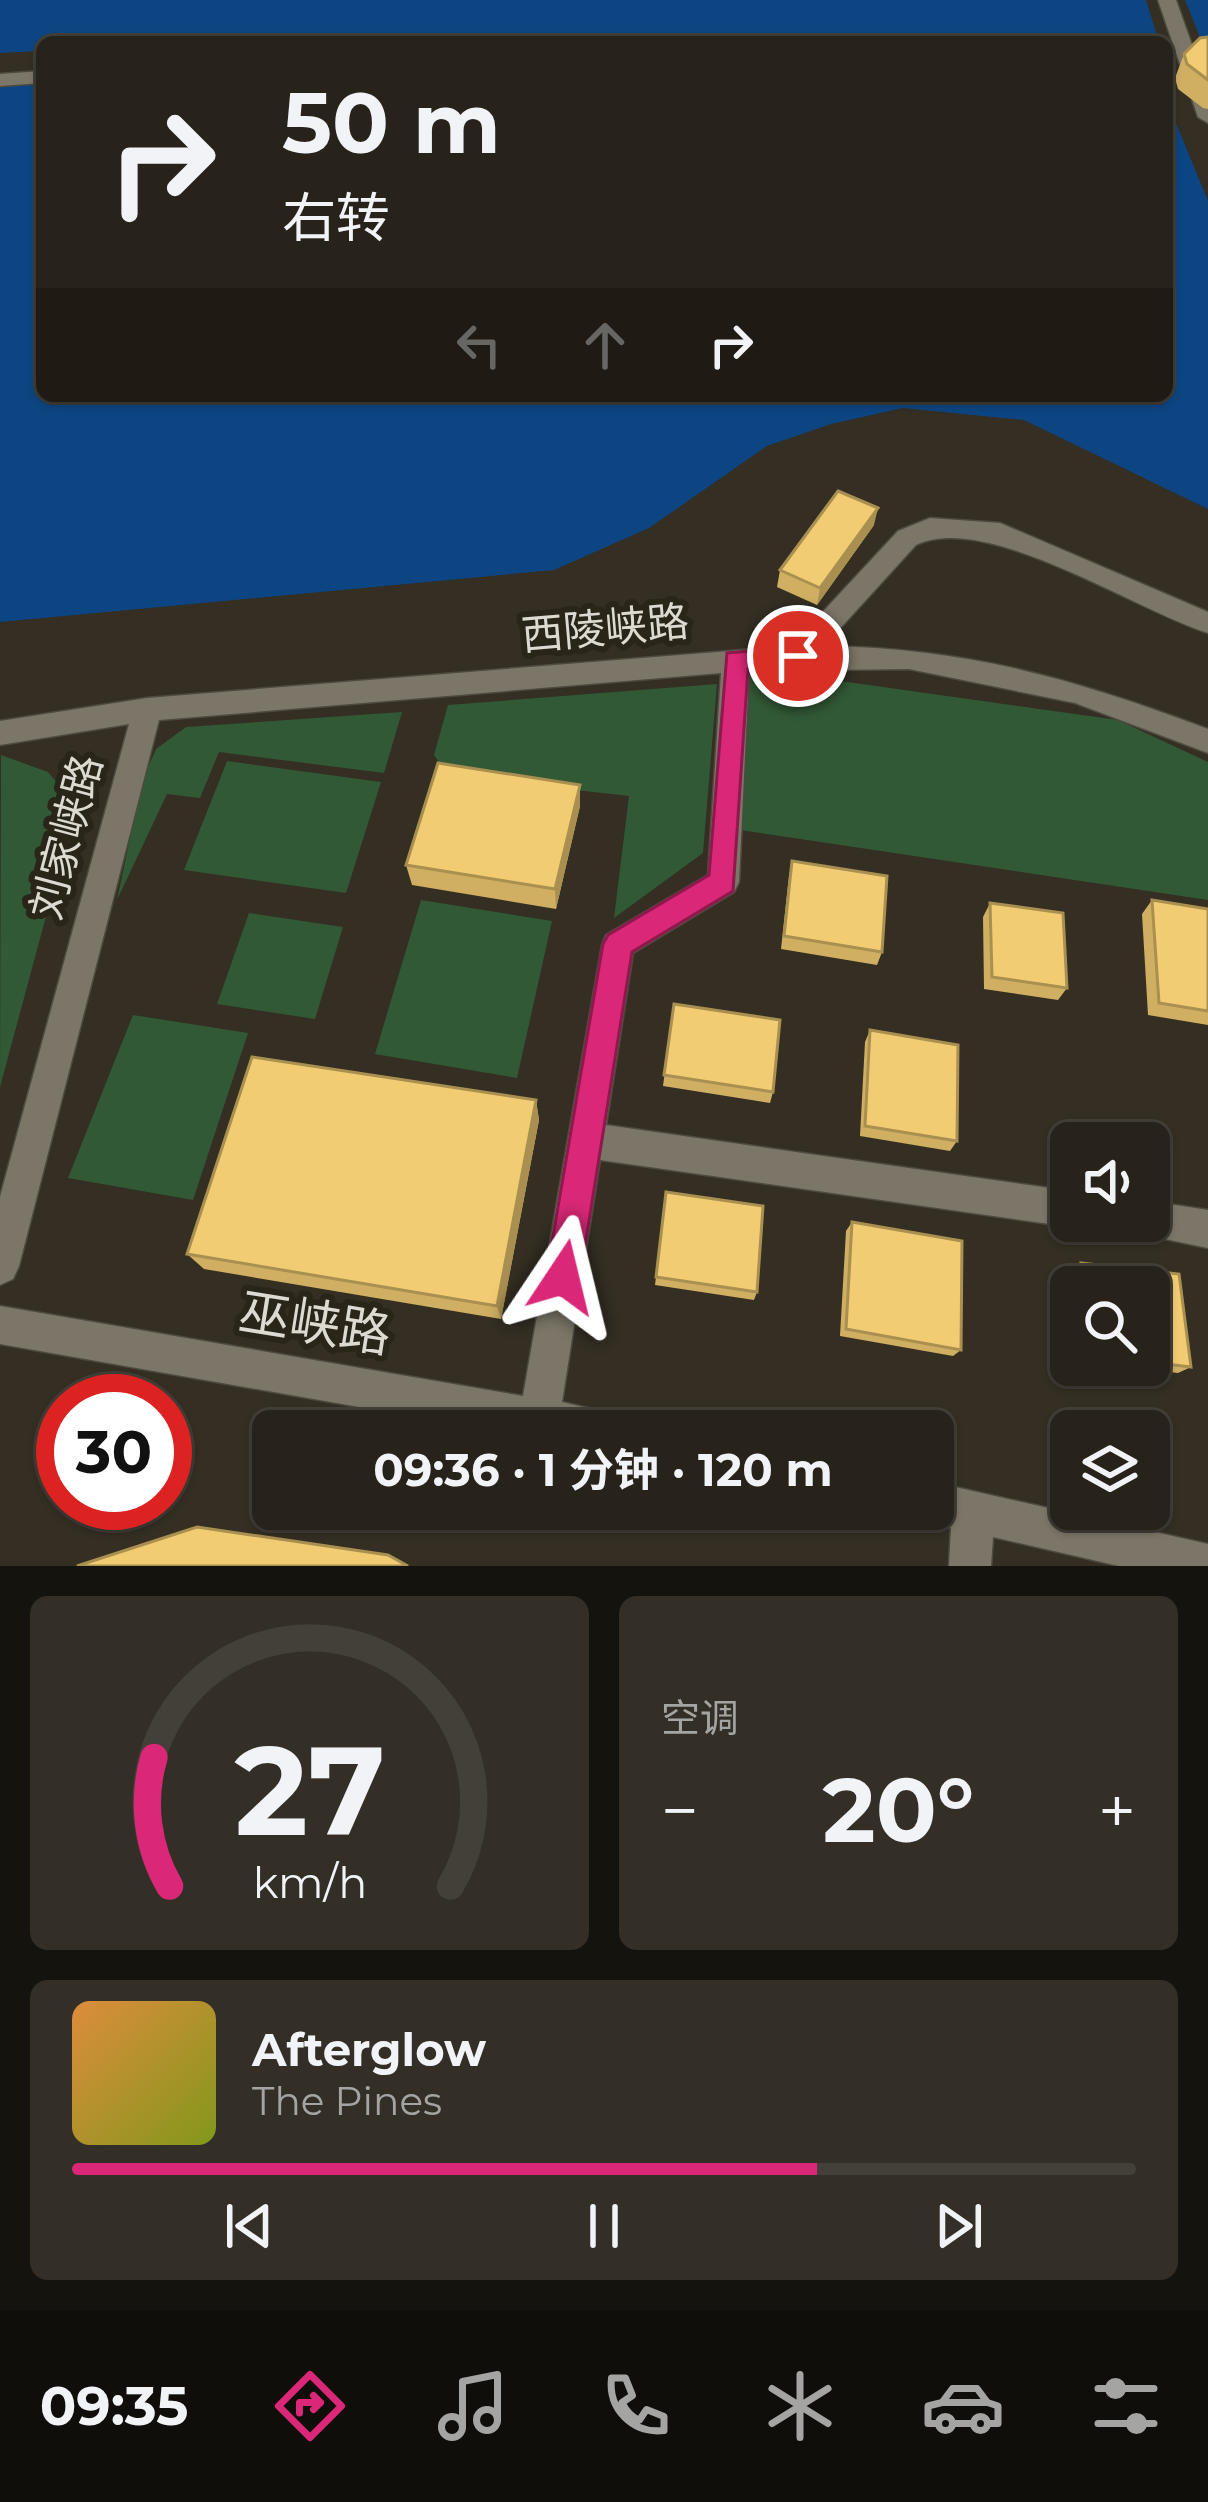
<!DOCTYPE html>
<html lang="zh">
<head>
<meta charset="utf-8">
<style>
	:root { --surface:#27221a; --page:#332f27; --text:#f1f3f6; --muted:#a4a4a2; --line:#433f39; --accent:#db2777 }
	body { margin:0; font-family:Montserrat,"Noto Sans SC",sans-serif; background:var(--page); color:var(--text); height:100vh; display:flex; flex-direction:column; font-size:45px; white-space:nowrap }
	* { box-sizing:border-box; margin:0 }
	p { font-size:39px; color:var(--muted) }
	.icon { flex:none; width:66px; height:66px; fill:none; stroke:currentColor; stroke-width:2; stroke-linecap:round; stroke-linejoin:round }
	.map { position:relative; height:1566px; overflow:hidden }
	.panel { display:flex; flex-direction:column; gap:30px; padding:30px; background:#15130e; flex:1 }
	.panel>* { flex:none }
	.hud { position:absolute; left:36px; top:36px; width:1137px; height:366px; border-radius:18px; box-shadow:0 3px 9px #0004,0 0 0 3px var(--line); background:#27221a; color:var(--text); overflow:hidden }
	.controls { position:absolute; left:1050px; top:1122px; display:grid; gap:24px }
	.controls a { display:grid; place-items:center; width:120px; height:120px; border-radius:18px; background:var(--surface); box-shadow:0 3px 9px #0004,0 0 0 3px var(--line); font-size:60px }
	.speed { position:absolute; left:36px; top:1374px; display:flex; gap:24px; font-size:60px; font-weight:700; text-align:center }
	.speed>* { display:grid; place-content:center; width:156px; height:156px; border-radius:50%; background:var(--surface); box-shadow:0 3px 9px #0004,0 0 0 3px var(--line); line-height:1 }
	.speed .limit { border:18px solid #d22; background:#fff; color:#111 }
	.pin { position:absolute; display:grid; place-items:center; width:102px; height:102px; color:#fff; margin:-51px; border:6px solid #fff; border-radius:50%; box-shadow:0 3px 12px #0007 }
	.me { position:absolute; width:132px; margin:-66px; rotate:10deg; stroke-linejoin:round; filter:drop-shadow(0 0 9px #0008) }
	.turn { display:flex; align-items:center; gap:42px; height:252px; padding:0 48px; font-size:54px }
	.turn .icon { width:156px; height:156px; stroke-width:2.5 }
	.turn b { display:block; font-size:84px; line-height:102px }
	.lanes { display:flex; align-items:center; height:114px; padding:0 48px; background:#0003; justify-content:center; gap:60px; direction:ltr }
	.lanes .off { opacity:.35 }
	.big { font-size:90px; font-weight:700; line-height:1.1 }
	.panel .card { flex:1; display:flex; flex-direction:column; justify-content:center; gap:18px; min-width:0; padding:0 42px; border-radius:18px; background:var(--page) }
	.panel .dial { align-items:center; gap:0 }
	.dial svg { height:312px; overflow:visible; fill:none; stroke:var(--line); stroke-width:7; stroke-linecap:round; text-anchor:middle }
	.dial text { fill:var(--text); stroke:none }
	.song { display:flex; align-items:center; gap:36px }
	.cover { width:144px; height:144px; border-radius:18px; background:linear-gradient(135deg,hsl(30 70% 55%),hsl(70 70% 35%)) }
	.played { height:12px; border-radius:6px; background:linear-gradient(90deg,var(--accent) 70%,var(--line) 70%) }
	.keys { display:flex; justify-content:space-around; direction:ltr }
	.heat { display:flex; justify-content:space-between; align-items:center; font-size:66px; direction:ltr }
	.panel .tiles { flex:1; display:grid; gap:30px; grid-template-columns:1fr 1fr }
	.card:last-child { grid-column:span 2 }
	.trip { position:absolute; left:252px; top:1410px; width:702px; height:120px; border-radius:18px; background:var(--surface); box-shadow:0 3px 9px #0004,0 0 0 3px var(--line); font-weight:700; line-height:120px; text-align:center }
	.tabs { display:flex; height:192px; justify-content:space-around; align-items:center; background:#100e0a; color:var(--muted) }
	.tabs .icon { width:84px; height:84px }
	.tabs .selected { color:var(--accent) }
	.tabs b { font-size:54px; color:var(--text) }
	.map>svg:first-child { display:block }
	.green { fill:#325935 }
	.water { fill:#0d4582 }
	.pier { fill:#342e23 }
	.lines { fill:none; stroke-linecap:round; stroke-linejoin:round }
	.minor-casing { stroke:#4d4a3f; stroke-width:3 }
	.minor { fill:#7c7668; fill-rule:evenodd }
	.wall { fill:#d0af62 }
	.shaded-wall { fill:#a98f50 }
	.building { fill:#f2cc72; stroke:#a98f50; stroke-width:3 }
	.route { fill:#db2777; stroke:#8e194d; stroke-width:3 }
	.labels { text-anchor:middle; stroke-width:12; stroke-linejoin:round; paint-order:stroke }
	.street-label { font-size:42px; fill:#dddad2; stroke:#2a2519 }
	.near-street-label { font-size:51px; fill:#dddad2; stroke:#2a2519 }
</style>
</head>
<body>
<div class="map">
<svg width="1208" height="1566" viewBox="0 0 1208 1566">
	<rect width="100%" height="100%" fill="#342e23"/>
	<path class="green" d="M748 668 1118 720 1208 762V900L740 830Z
		M717 684 703 853 614 918 629 796 449 776 434 755 448 705Z
		M402 712 384 773 219 752 200 798 167 794 117 900 142 781 156 749 186 727Z
		M1 755 48 772 76 805 0 1087Z
		M227 761 381 782 346 893 184 870Z
		M421 900 552 921 517 1078 375 1054Z
		M249 913 343 927 315 1019 217 1004Z
		M133 1015 248 1033 193 1200 68 1178Z"/>
	<path class="water" d="M0 0H1208V509L1024 420 903 408 831 424 767 446 649 528 554 570 0 622V86L42 84V396H1167V42H42V51L0 53Z"/>
	<path class="pier" d="M1146 0H1185L1208 57V201L1167 101V42H1159Z"/>
	<g class="lines">
		<defs>
			<path id="minor" d="M1158 0H1176L1208 90V123L1198 117Z
				M42 71V83L0 86V74Z
				M930 518 1000 523 1208 612V633C1135 610 985 511 916 545L824 646C967 648 1075 679 1208 729V753L1075 703 909 669 749 671 739 882 734 892 633 953 606 1125 1071 1191V1221L1084 1222 1071 1227 600 1160 562 1402 626 1417 632 1431H496L0 1344V1306L523 1396 602 945 606 935 708 875 721 673 159 720 19 1266 13 1279 0 1285V1197L129 724 0 745V721L147 698 791 646 898 531Z
				M1149 1201 1208 1210V1248L1136 1233 1131 1221H1149Z
				M933 1482 1208 1544V1566H1119L993 1537 991 1566H949L951 1528 918 1518 915 1509H933Z"/>
		</defs>
		<use href="#minor" class="minor-casing"/>
		<use href="#minor" class="minor"/>
	</g>
	<path class="wall" d="M1208 37V109L1203 108 1178 89 1175 78 1184 54Z
		M874 525 817 605 777 587 780 570Z
		M580 785V806L556 909 412 885 406 865Z
		M792 861 882 952 877 965 781 949 789 876Z
		M1152 900 1208 909V1025L1148 1015 1142 914Z
		M990 903 1067 988 1058 1000 984 989 983 917Z
		M674 1004 773 1092 770 1103 663 1086Z
		M870 1030 957 1141 950 1151 860 1136 865 1042Z
		M536 1100 539 1120 501 1319 204 1269 187 1254Z
		M666 1192 757 1292 754 1300 655 1285Z
		M852 1222 961 1350 953 1356 840 1336 846 1231Z
		M1081 1263 1179 1274 1191 1367 1178 1373 1110 1365H1149V1287H1072L1070 1271Z"/>
	<path class="shaded-wall" d="M878 508 874 525 817 605 820 588Z
		M580 785V806L556 909 555 889Z
		M536 1100 539 1120 501 1319 497 1306Z"/>
	<path class="building" d="M1208 37V80L1187 64 1184 54 1200 38Z
		M838 491 878 508 820 588 780 570Z
		M438 763 580 785 555 889 406 865Z
		M792 861 887 876 882 952 784 936Z
		M1152 900 1208 909V1011L1159 1003Z
		M990 903 1063 913 1067 988 992 977Z
		M674 1004 780 1020 773 1092 664 1075Z
		M870 1030 958 1045 957 1141 865 1126Z
		M252 1057 536 1100 497 1306 187 1254Z
		M666 1192 763 1206 757 1292 656 1277Z
		M852 1222 962 1241 961 1350 846 1329Z
		M1081 1263 1179 1274 1191 1367 1149 1362V1287H1083Z
		M197 1527 388 1555 408 1566H77Z"/>
	<path class="route" d="M798 647 811 656 807 663 748 669 733 891 632 952 580 1277 575 1290 563 1295 551 1290 546 1277 603 944 608 935 709 875 727 653Z"/>
	<g class="labels">
		<g class="street-label">
			<text transform="translate(605 628) rotate(-5)" y="15">西陵峡路</text>
			<text transform="translate(66 837) rotate(-75)" y="15">刘家峡路</text>
		</g>
		<g class="near-street-label">
			<text transform="translate(315 1323) rotate(9)" y="18">巫峡路</text>
		</g>
	</g>
</svg>
<div class="controls">
<a><svg class="icon" aria-label="sound" viewBox="0 0 24 24"><path d="M4 9h4l5-4v14l-5-4H4zM17 9q2 3 0 6"/></svg></a>
<a><svg class="icon" aria-label="search" viewBox="0 0 24 24"><circle cx="10" cy="10" r="6"/><path d="M15 15l6 6"/></svg></a>
<a><svg class="icon" aria-label="layers" viewBox="0 0 24 24"><path d="M12 4l9 5-9 5-9-5zM3 14l9 5 9-5"/></svg></a>
</div>
<div class="speed"><div class="limit">30</div></div>
<div class="pin" style="left:798px;top:656px;background:#d93025"><svg class="icon" aria-label="arrive" viewBox="0 0 24 24"><path d="M6 21V4h12l-3 4 3 4H6"/></svg></div>
<svg class="me" style="left:563px;top:1277px" viewBox="-20 -20 40 40"><path d="M0-17L14 15 0 8-14 15z" fill="#db2777" stroke="#fff" stroke-width="4"/></svg>
<div class="trip">09:36 · 1 分钟 · 120 m</div>
<div class="hud">
<div class="turn"><svg class="icon" aria-label="right" viewBox="0 0 24 24"><path d="M7 20v-9h11M14 6l5 5-5 5"/></svg><div><b>50 m</b>右转</div></div>
<div class="lanes"><svg class="icon off" aria-label="left" viewBox="0 0 24 24"><path d="M17 20v-9H6M10 6l-5 5 5 5"/></svg><svg class="icon off" aria-label="ahead" viewBox="0 0 24 24"><path d="M12 20V5M6 11l6-6 6 6"/></svg><svg class="icon" aria-label="right" viewBox="0 0 24 24"><path d="M7 20v-9h11M14 6l5 5-5 5"/></svg></div>
</div>
</div>
<section class="panel">
<div class="tiles">
<div class="card dial"><svg viewBox="0 0 100 80">
<path d="M14 69A42 42 0 1 1 86 69"/>
<path d="M14 69A42 42 0 0 1 10 36" stroke="#db2777"/>
<text x="50" y="56" font-size="32" font-weight="700">27</text>
<text x="50" y="72" font-size="11">km/h</text>
</svg></div>
<div class="card"><p>空调</p>
<div class="heat"><a>−</a><b class="big">20°</b><a>+</a></div>
</div>
<div class="card">
<div class="song"><i class="cover"></i><div><b>Afterglow</b><p>The Pines</p></div></div>
<div class="played"></div>
<div class="keys"><svg class="icon" aria-label="previous" viewBox="0 0 24 24"><path d="M18 5L8 12l10 7zM5 5v14"/></svg><svg class="icon" aria-label="pause" viewBox="0 0 24 24"><path d="M8 5v14M16 5v14"/></svg><svg class="icon" aria-label="next" viewBox="0 0 24 24"><path d="M6 5l10 7-10 7zM19 5v14"/></svg></div>
</div>
</div>
</section>
<nav class="tabs">
<b>09:35</b>
<svg class="icon selected" aria-label="directions" viewBox="0 0 24 24"><path d="M12 3l9 9-9 9-9-9zM9 14v-3h6M13 9l2 2-2 2"/></svg>
<svg class="icon" aria-label="music" viewBox="0 0 24 24"><path d="M9 18V5l10-2v13"/><circle cx="6" cy="18" r="3"/><circle cx="16" cy="16" r="3"/></svg>
<svg class="icon" aria-label="phone" viewBox="0 0 24 24"><path d="M5 4h4l2 5-3 2q2 4 5 5l2-3 5 2v4C11 20 4 13 5 4z"/></svg>
<svg class="icon" aria-label="climate" viewBox="0 0 24 24"><path d="M12 3v18M4 7l16 10M4 17L20 7"/></svg>
<svg class="icon" aria-label="car" viewBox="0 0 24 24"><path d="M5 17H2v-5l4-1 3-4h7l3 4 3 1v5h-3M9 17h6M6 11h13"/><circle cx="7" cy="17" r="2"/><circle cx="17" cy="17" r="2"/></svg>
<svg class="icon" aria-label="filters" viewBox="0 0 24 24"><path d="M4 7h16M4 17h16"/><circle cx="9" cy="7" r="2"/><circle cx="15" cy="17" r="2"/></svg>
</nav>
</body>
</html>
